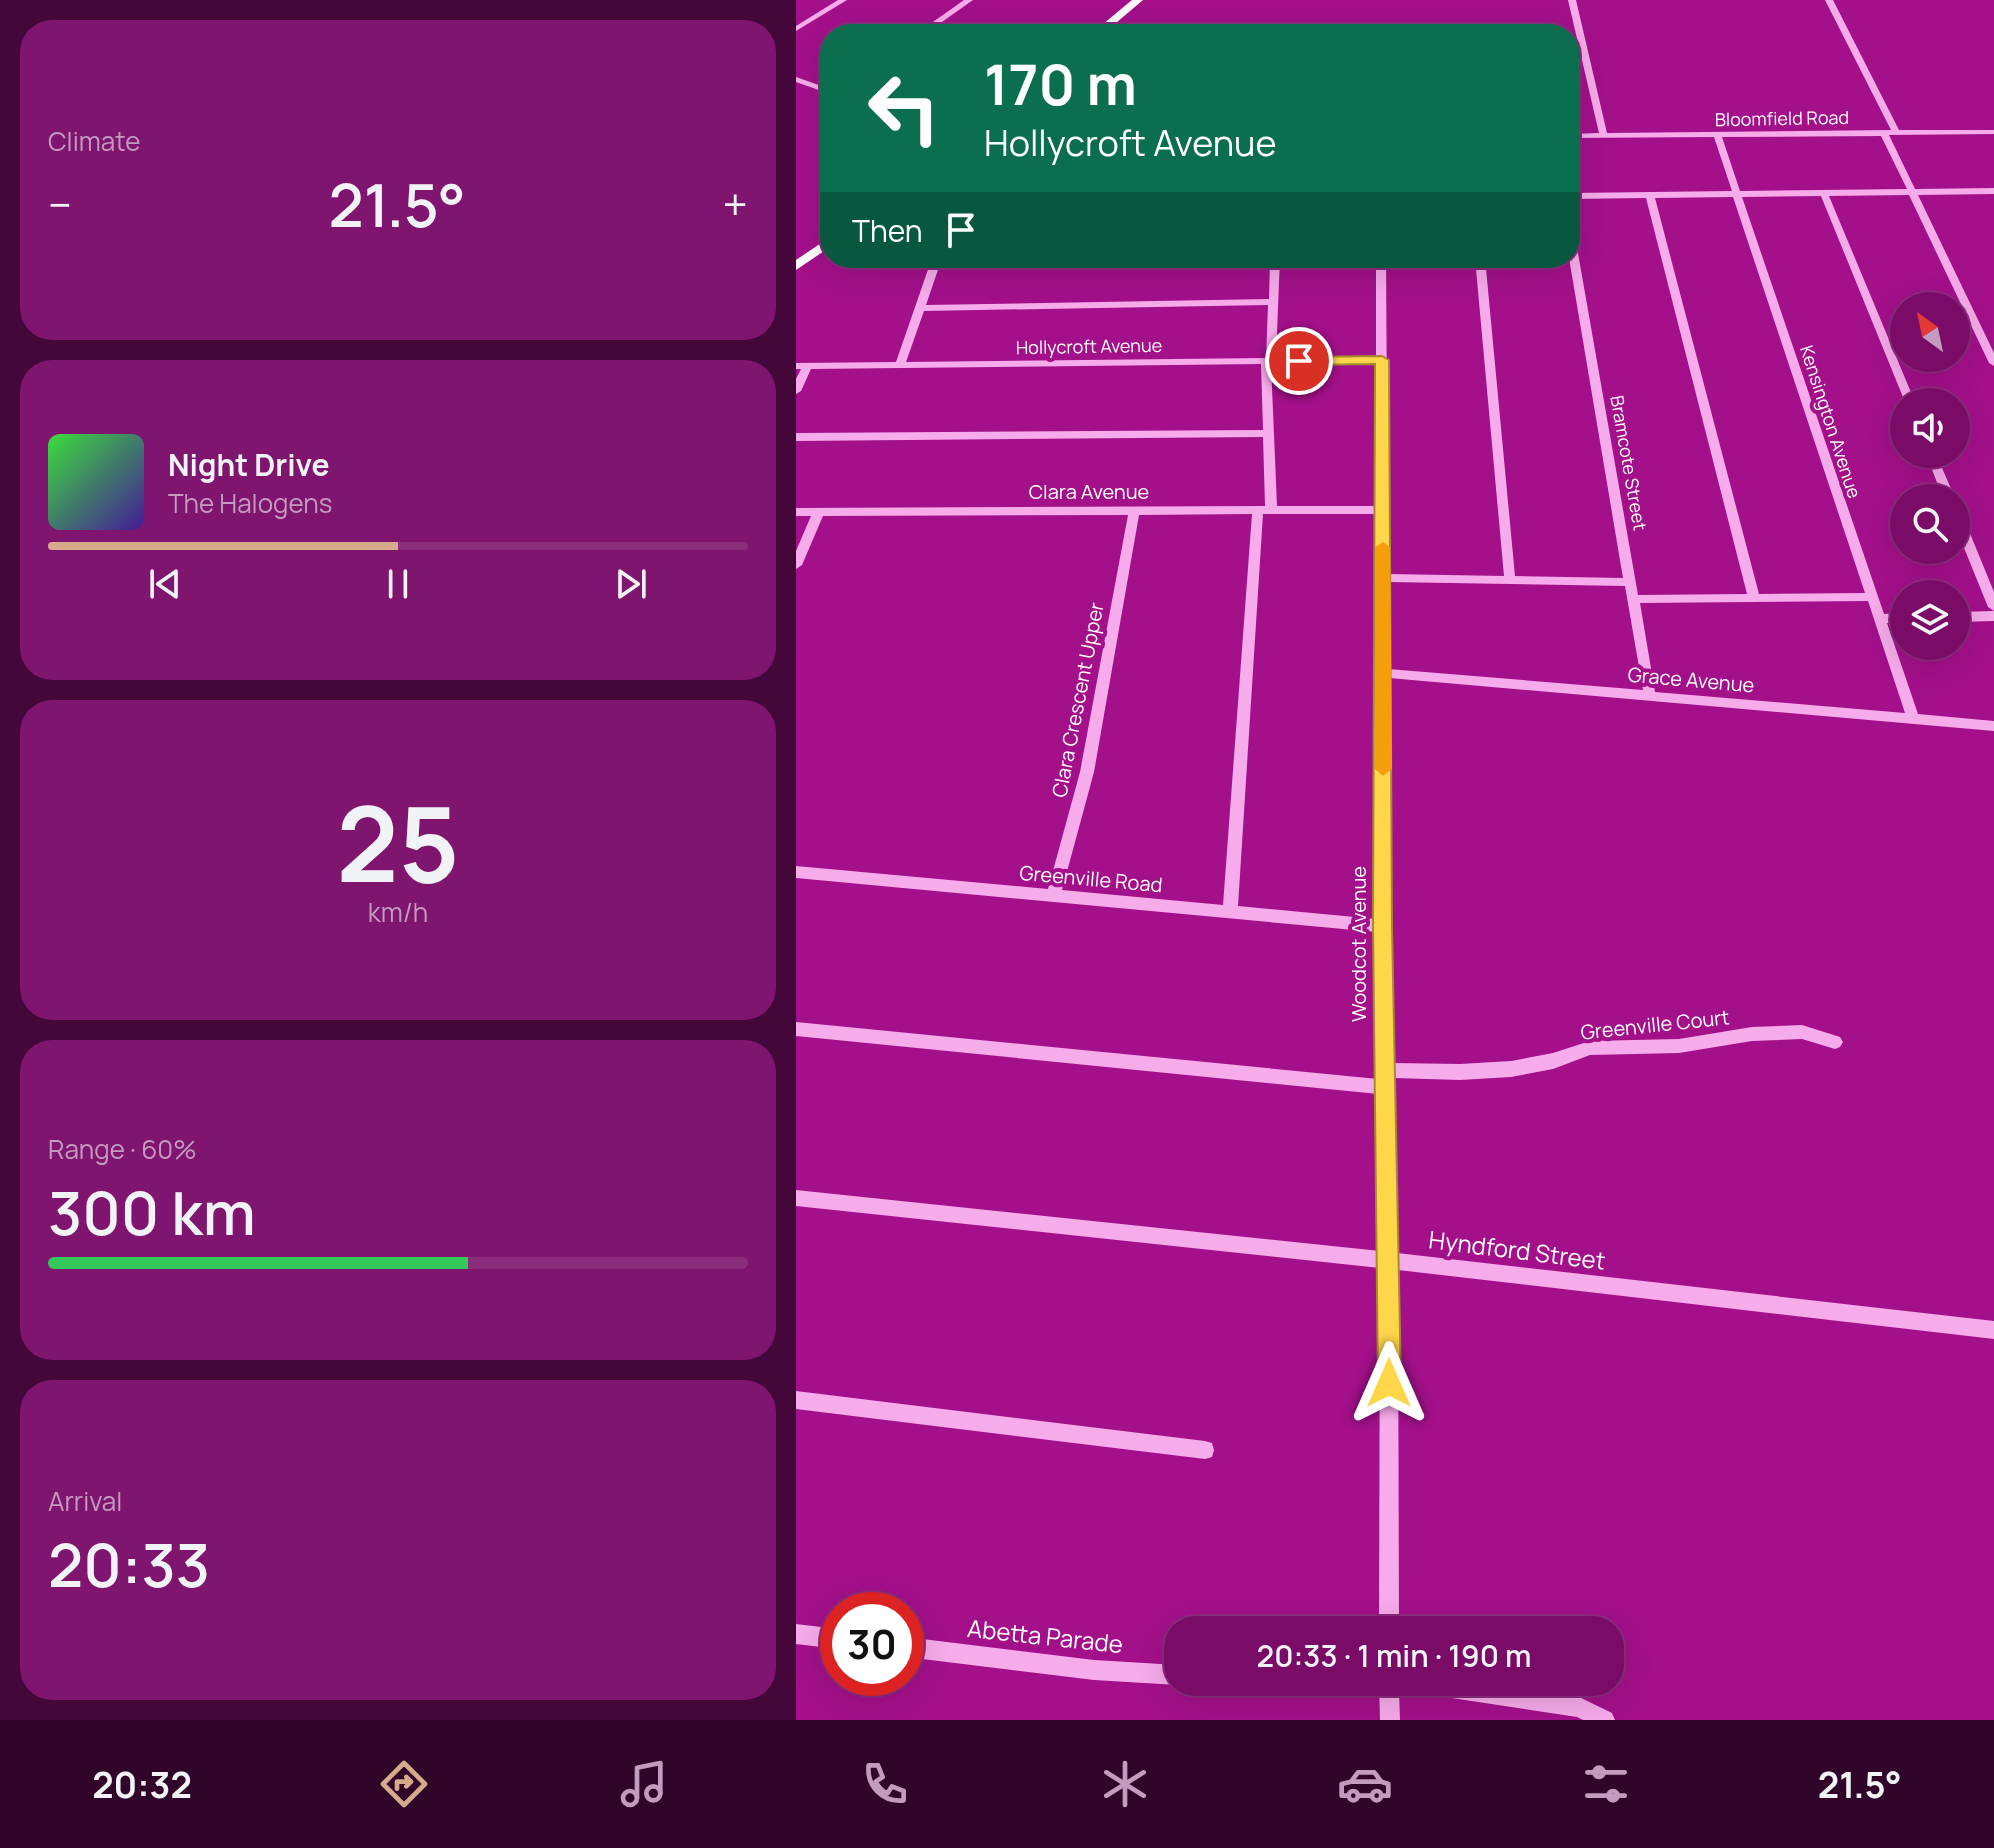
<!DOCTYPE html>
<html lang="en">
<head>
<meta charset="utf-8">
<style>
	:root { --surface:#7a0c68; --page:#7f156e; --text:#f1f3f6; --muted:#c49bc0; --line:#8b2c7c; --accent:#d6ab8b }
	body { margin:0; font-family:Manrope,sans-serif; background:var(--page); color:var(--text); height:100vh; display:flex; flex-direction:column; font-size:30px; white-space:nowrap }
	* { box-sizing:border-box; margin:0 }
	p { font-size:26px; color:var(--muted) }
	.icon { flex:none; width:44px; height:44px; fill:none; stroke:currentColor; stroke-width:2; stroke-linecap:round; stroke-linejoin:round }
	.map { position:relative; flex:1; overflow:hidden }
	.details { display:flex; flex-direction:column; gap:20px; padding:20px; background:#430739; width:796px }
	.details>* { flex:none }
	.guide { position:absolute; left:24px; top:24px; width:760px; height:244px; border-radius:32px; box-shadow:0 8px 32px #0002,0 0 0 2px var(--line); background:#0b6e4f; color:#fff; overflow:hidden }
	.needle { width:52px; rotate:327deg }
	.fabs { position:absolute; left:1094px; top:292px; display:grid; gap:16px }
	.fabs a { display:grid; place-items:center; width:80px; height:80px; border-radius:50%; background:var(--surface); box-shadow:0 8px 32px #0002,0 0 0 2px var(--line); font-size:40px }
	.speed { position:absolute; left:24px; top:1592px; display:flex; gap:16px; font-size:40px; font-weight:700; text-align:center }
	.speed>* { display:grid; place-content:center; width:104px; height:104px; border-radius:50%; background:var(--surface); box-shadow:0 8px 32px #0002,0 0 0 2px var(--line); line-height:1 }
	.speed .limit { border:12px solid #d22; background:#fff; color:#111 }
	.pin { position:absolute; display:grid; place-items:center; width:68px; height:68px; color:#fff; margin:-34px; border:4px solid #fff; border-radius:50%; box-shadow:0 2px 8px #0007 }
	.me { position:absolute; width:88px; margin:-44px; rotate:0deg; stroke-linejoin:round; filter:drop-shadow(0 0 6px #0008) }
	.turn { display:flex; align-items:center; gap:28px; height:168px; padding:0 32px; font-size:36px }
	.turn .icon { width:104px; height:104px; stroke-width:2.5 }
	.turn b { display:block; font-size:56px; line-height:68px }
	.then { display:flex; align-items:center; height:76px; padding:0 32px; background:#0003; gap:16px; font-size:30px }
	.big { font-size:60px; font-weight:600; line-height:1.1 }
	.details .tile { flex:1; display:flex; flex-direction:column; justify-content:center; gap:12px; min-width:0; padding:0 28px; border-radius:32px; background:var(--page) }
	.details .dial { align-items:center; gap:0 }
	.dial b { font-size:104px; line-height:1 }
	.song { display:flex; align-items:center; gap:24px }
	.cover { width:96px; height:96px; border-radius:12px; background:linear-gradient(135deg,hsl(120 70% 55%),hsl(260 70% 35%)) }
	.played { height:8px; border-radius:4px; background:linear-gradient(90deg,var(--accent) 50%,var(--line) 50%) }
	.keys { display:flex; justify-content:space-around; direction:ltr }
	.heat { display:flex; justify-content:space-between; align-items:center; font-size:44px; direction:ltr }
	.charge { height:12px; border-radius:6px; background:linear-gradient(90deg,#34c759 60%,var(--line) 0) }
	.trip { position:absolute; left:368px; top:1616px; width:460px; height:80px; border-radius:32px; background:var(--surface); box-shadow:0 8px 32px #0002,0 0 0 2px var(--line); font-weight:600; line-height:80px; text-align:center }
	.menu { display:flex; height:128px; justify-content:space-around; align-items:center; background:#31052a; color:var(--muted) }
	.menu .icon { width:56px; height:56px }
	.menu .selected { color:var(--accent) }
	.menu b { font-size:36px; color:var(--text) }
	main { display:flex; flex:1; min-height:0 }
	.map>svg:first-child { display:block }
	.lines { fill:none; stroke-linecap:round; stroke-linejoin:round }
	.minor { fill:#f6abea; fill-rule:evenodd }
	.major { fill:#fffafe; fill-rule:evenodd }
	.route { fill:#ffd54a; stroke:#a68a30; stroke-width:2 }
	.slow { fill:#f59e0b }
	.labels { text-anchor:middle; stroke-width:8; stroke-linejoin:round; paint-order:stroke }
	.far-street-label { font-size:18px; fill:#fff; stroke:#a3108a }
	.street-label { font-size:20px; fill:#fff; stroke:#a3108a }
	.near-street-label { font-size:24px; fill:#fff; stroke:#a3108a }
</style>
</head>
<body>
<main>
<section class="details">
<div class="tile"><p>Climate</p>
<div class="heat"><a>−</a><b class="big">21.5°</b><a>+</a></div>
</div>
<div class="tile">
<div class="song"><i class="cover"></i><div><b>Night Drive</b><p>The Halogens</p></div></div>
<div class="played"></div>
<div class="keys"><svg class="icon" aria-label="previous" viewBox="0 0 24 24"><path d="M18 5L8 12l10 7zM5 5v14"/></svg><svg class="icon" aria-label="pause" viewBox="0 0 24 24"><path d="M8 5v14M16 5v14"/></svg><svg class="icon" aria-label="next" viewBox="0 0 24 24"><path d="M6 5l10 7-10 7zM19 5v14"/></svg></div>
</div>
<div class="tile dial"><b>25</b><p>km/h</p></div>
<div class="tile"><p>Range · 60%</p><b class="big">300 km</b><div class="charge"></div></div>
<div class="tile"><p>Arrival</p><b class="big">20:33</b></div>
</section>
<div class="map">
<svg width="1198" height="1720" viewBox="0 0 1198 1720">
	<rect width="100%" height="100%" fill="#a3108a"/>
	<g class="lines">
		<path class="minor" d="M42 0H51L0 31V26Z
			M168 0H177L129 34H120Z
			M772 0H780L811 133 1095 130 1029 0H1037L1103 130H1198V134L1093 135 1119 189 1198 188V194L1122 195 1198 353V366L1193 363 1113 195 1033 196 1119 402H1109L1025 196 946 197 1088 614 1108 613V623H1091L1122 714 1198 721V731L593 678 597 1063 664 1064 715 1061 757 1053 794 1041 883 1039 956 1027 1006 1025 1044 1037 1047 1042 1044 1047 1039 1049 1006 1039 956 1041 883 1053 794 1055 757 1069 715 1077 664 1080 598 1078 601 1253 1198 1321V1339L602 1270 603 1630H583L584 1268 0 1206V1190L584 1251 582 1094 0 1036V1022L582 1079 580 932 0 878V866L252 889 284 772 332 515 27 516 6 565 0 569V551L15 516H0V508L469 506 467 437 0 441V433L467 430 465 364 15 369 5 391 0 394V379L5 369H0V363L100 362 136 258H146L130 305 473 299 474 258H484L480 358 580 357V258H590L592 574 708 576 679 258H689L719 576 827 578 773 258 774 233 779 236 842 595 951 594 850 198 774 199V193L936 191 918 137 774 138V134L803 133ZM1085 136 1111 189 944 191 926 137ZM937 197 1069 593 963 594 859 198ZM472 305 470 358 110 362 128 311ZM580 363V506H481L475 364ZM456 514 427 905 266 890 298 772 343 515ZM467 514H580V919L442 906ZM592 582 829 586 847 690 592 669ZM1072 601 1109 713 859 692 844 603Z
			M0 77 34 89V94L0 82Z
			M1130 454H1140L1159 498H1147Z
			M1160 510 1166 514 1198 592V611L1192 607 1160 528Z
			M1198 611V621L1160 622V612Z
			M0 1391 409 1441 416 1443 418 1450 416 1457 409 1459 0 1409Z
			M0 1624 42 1629V1649L0 1644Z
			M110 1637 298 1660 382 1665V1682H389L382 1685 298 1680 110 1657Z
			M583 1682H681L783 1697 816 1713 819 1720H787L781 1717 603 1690 604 1720H584Z"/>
		<path class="major" d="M336 0H347L307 34H295Z
			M34 237V247L0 270V260Z"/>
	</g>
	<path class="route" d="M586 356 593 360 596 926 605 1383 602 1392 593 1395 585 1392 582 1383 577 926 579 364 503 365 496 361 503 357Z"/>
	<path class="slow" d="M587 542 594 547 596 769 587 776 579 769V547Z"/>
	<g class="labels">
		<g class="far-street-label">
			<text transform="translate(986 119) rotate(-1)" y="6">Bloomfield Road</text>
			<text transform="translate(293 347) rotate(-1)" y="6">Hollycroft Avenue</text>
			<text transform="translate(1034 422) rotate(72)" y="6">Kensington Avenue</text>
			<text transform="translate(832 463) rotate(80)" y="6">Bramcote Street</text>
		</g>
		<g class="street-label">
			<text x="293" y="499">Clara Avenue</text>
			<text transform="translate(895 680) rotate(5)" y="7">Grace Avenue</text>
			<text transform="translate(282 700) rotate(-79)" y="7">Clara Crescent Upper</text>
			<text transform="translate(295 879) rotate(5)" y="7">Greenville Road</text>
			<text transform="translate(563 944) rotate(-90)" y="7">Woodcot Avenue</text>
			<text transform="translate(859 1025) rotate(-6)" y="7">Greenville Court</text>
		</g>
		<g class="near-street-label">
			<text transform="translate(721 1251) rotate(7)" y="8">Hyndford Street</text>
			<text transform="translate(249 1637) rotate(6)" y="8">Abetta Parade</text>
		</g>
	</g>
</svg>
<div class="fabs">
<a><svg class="needle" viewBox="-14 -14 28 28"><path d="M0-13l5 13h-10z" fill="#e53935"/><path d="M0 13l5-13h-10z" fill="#c49bc0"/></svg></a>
<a><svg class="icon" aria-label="sound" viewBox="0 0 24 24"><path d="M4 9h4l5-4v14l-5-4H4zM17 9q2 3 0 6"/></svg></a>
<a><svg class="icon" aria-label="search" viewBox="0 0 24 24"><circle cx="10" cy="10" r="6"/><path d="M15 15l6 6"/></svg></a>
<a><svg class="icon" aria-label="layers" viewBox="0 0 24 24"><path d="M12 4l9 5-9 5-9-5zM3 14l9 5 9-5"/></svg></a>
</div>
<div class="speed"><div class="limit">30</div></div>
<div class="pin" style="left:503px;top:361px;background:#d93025"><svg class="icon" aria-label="arrive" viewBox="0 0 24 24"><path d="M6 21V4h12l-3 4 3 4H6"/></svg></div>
<svg class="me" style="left:593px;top:1383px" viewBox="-20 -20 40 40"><path d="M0-17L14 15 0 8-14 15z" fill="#ffd54a" stroke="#fff" stroke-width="4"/></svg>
<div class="trip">20:33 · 1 min · 190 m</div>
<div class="guide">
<div class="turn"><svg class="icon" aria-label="left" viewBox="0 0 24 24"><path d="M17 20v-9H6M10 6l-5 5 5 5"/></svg><div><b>170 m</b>Hollycroft Avenue</div></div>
<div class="then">Then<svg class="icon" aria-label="arrive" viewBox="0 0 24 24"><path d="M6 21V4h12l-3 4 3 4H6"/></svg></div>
</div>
</div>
</main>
<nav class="menu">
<b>20:32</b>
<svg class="icon selected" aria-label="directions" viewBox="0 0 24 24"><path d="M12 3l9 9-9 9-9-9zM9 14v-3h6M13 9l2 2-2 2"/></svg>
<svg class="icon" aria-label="music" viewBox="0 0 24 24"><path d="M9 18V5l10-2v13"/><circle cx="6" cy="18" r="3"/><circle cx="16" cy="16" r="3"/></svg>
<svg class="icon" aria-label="phone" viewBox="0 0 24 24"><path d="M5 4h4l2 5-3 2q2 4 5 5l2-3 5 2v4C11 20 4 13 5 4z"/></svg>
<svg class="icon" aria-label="climate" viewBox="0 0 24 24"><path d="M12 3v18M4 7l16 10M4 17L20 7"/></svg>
<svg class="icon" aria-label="car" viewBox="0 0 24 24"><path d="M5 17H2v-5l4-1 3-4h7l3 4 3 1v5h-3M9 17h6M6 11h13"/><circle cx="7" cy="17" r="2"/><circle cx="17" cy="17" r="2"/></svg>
<svg class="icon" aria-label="filters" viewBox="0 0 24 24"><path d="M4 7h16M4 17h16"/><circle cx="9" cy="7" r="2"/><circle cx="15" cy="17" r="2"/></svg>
<b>21.5°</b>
</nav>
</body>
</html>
